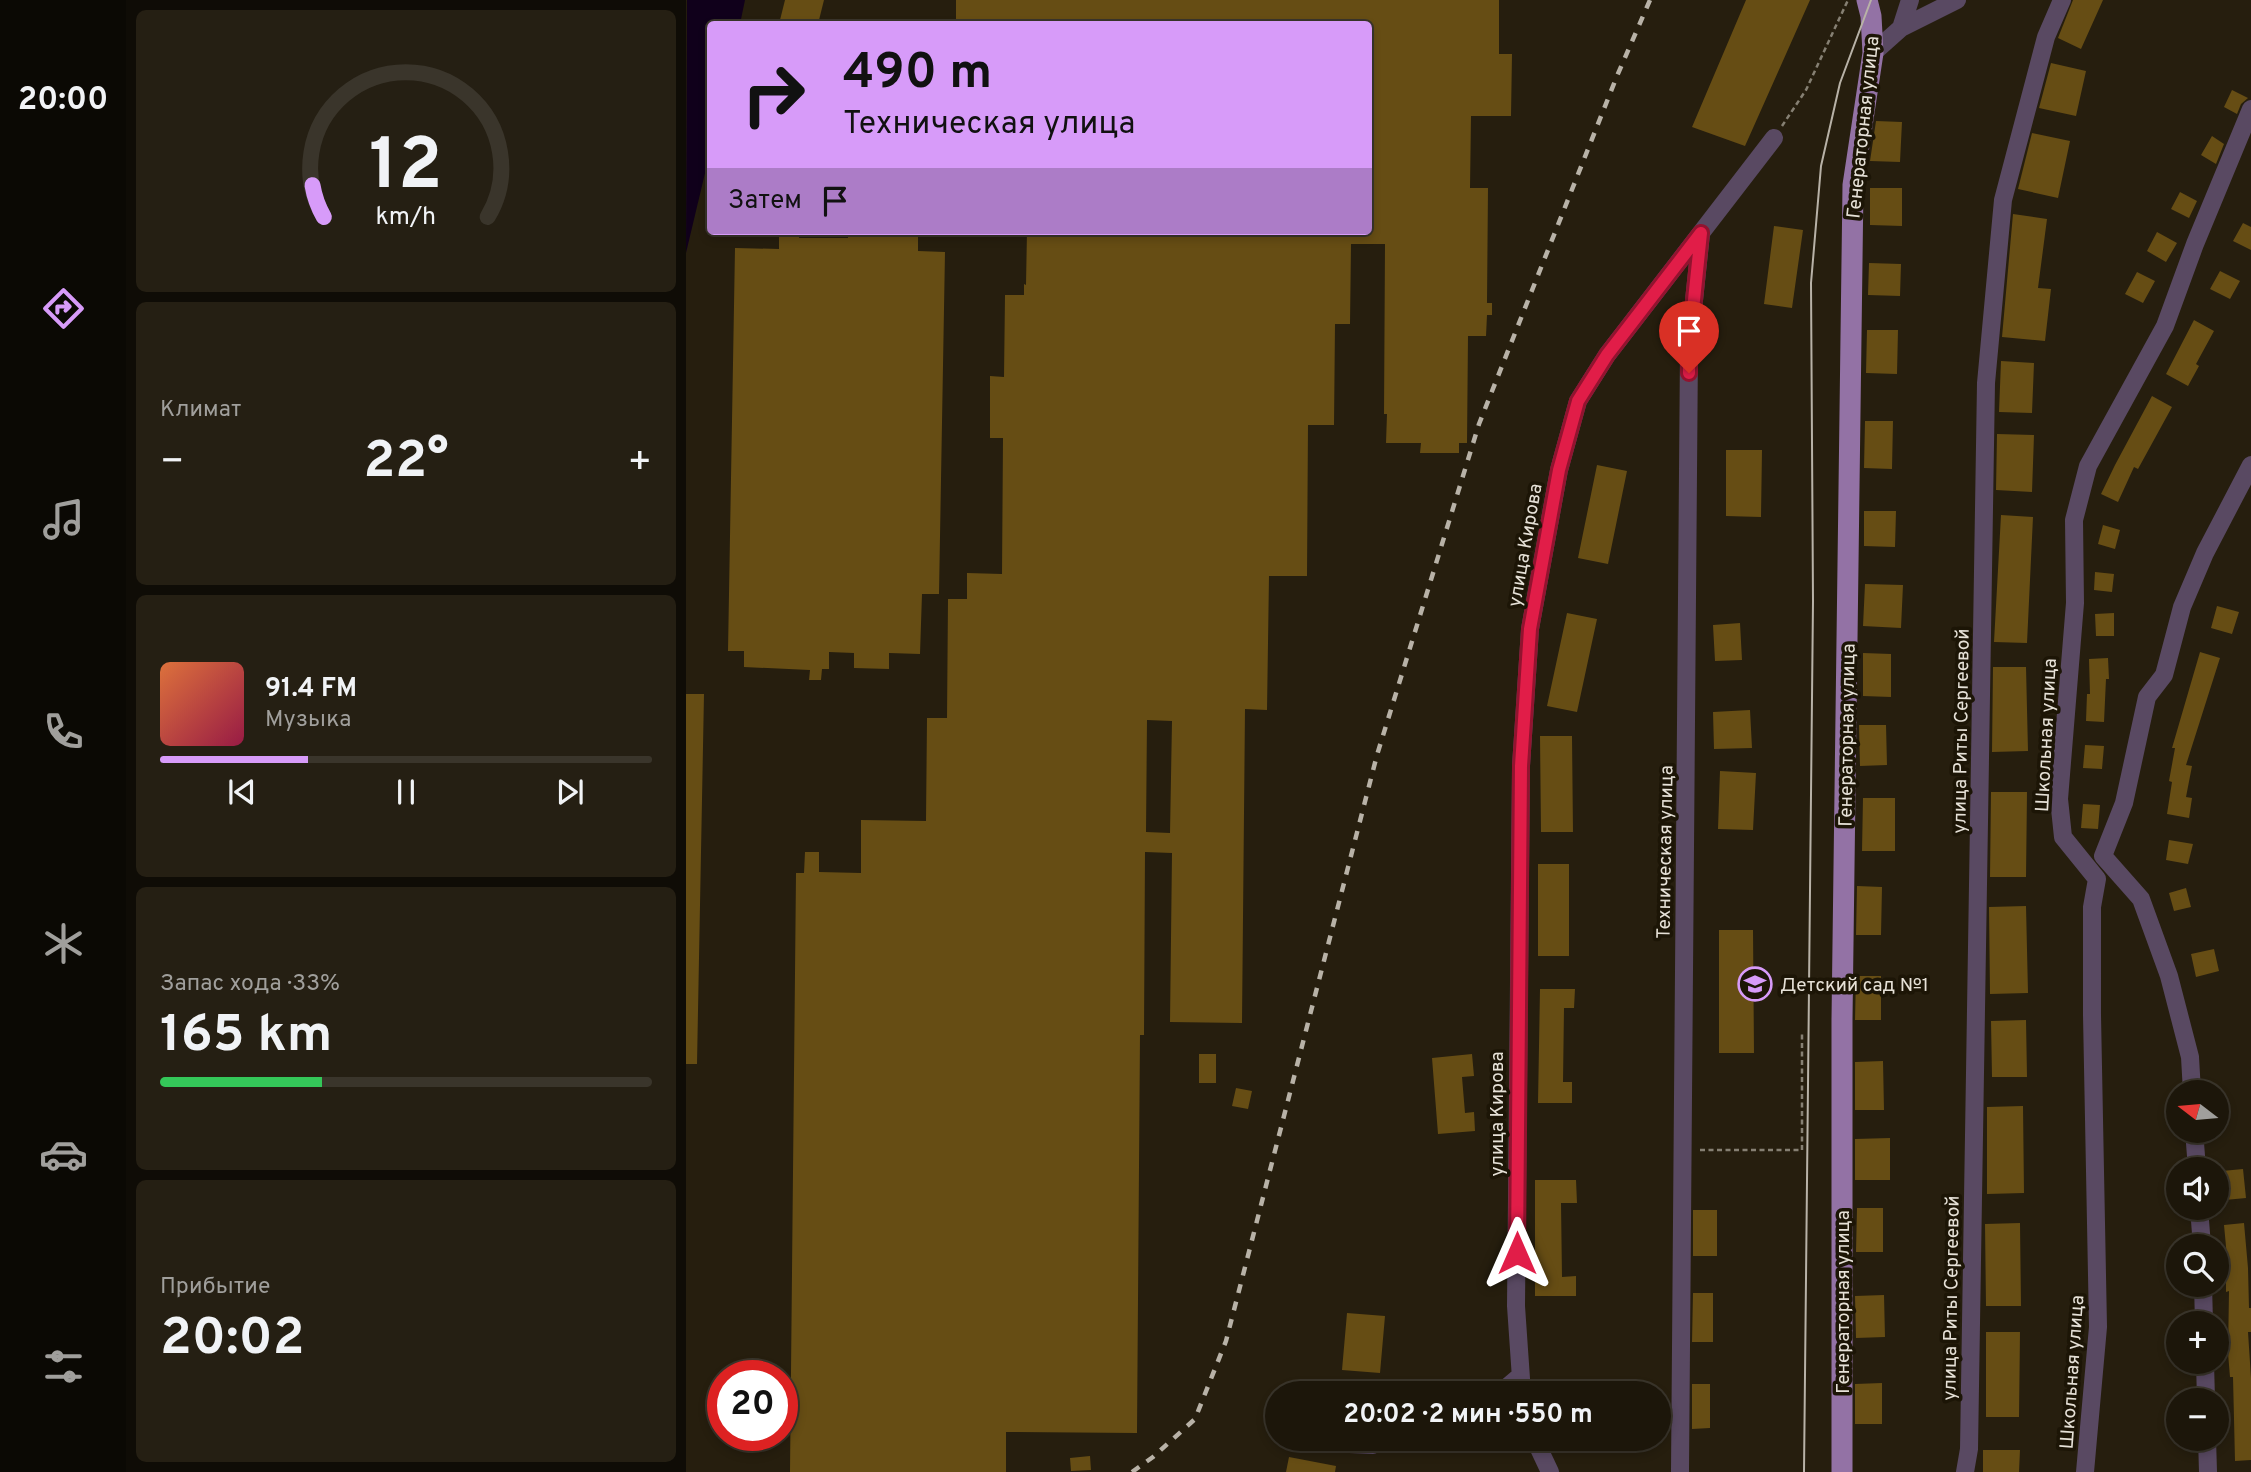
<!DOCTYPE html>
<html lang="ru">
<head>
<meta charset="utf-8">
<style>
	:root { --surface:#1c160a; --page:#251f13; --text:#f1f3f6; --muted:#a09f9c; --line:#3a352b; --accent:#d79bf9 }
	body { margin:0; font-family:Overpass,sans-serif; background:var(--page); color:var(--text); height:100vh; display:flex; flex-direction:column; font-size:26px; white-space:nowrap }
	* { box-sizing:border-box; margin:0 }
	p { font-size:23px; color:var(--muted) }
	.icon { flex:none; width:38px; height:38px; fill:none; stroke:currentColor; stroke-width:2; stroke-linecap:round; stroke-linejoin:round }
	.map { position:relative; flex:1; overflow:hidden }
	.panel { display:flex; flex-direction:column; gap:10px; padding:10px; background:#0f0c06; width:560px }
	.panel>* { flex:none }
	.top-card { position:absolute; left:21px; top:21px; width:665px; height:214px; border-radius:7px; box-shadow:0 4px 10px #0003,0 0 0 2px var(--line); background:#d79bf9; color:#111; overflow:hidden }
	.needle { width:46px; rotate:286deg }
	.tools { position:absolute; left:1480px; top:1080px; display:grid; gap:14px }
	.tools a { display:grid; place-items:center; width:63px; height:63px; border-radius:50%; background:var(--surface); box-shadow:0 4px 10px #0003,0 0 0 2px var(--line); font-size:35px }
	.speed { position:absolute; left:21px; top:1360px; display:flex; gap:14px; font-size:35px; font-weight:700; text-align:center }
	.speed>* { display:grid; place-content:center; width:91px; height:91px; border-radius:50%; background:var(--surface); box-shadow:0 4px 10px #0003,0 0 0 2px var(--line); line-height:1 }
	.speed .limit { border:10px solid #d22; background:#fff; color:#111 }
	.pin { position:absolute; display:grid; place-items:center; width:60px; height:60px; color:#fff; margin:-72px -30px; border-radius:50% 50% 50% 0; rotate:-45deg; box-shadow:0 0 7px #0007 }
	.pin .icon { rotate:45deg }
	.me { position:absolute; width:77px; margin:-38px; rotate:0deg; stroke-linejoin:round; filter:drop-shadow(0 0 5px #0008) }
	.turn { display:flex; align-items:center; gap:24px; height:147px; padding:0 21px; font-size:32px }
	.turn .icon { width:91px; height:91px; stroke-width:2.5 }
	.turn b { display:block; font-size:49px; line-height:60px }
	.then { display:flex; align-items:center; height:66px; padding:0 21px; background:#0003; gap:14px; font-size:26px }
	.big { font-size:52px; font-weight:700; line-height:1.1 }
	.panel .widget { flex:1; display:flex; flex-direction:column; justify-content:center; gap:10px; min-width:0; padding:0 24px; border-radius:10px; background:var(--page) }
	.panel .dial { align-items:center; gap:0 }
	.dial svg { height:182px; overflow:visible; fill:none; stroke:var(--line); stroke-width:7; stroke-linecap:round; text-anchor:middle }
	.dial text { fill:var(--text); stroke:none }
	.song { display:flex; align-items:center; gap:21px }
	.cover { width:84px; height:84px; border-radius:10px; background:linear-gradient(135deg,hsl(20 70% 55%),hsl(340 70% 35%)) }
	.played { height:7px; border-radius:4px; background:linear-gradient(90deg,var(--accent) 30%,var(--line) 30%) }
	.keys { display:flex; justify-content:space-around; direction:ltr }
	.heat { display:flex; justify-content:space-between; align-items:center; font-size:38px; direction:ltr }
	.charge { height:10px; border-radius:5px; background:linear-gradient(90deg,#34c759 33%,var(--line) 0) }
	.trip { position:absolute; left:579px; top:1381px; width:406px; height:70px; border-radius:35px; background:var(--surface); box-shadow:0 4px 10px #0003,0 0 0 2px var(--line); font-weight:700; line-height:70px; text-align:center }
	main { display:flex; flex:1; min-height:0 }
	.tabs { display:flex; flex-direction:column; width:126px; justify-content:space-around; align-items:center; background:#0b0904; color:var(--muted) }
	.tabs .icon { width:49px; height:49px }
	.tabs .selected { color:var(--accent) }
	.tabs b { font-size:32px; color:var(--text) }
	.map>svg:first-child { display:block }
	.water { fill:#10001b }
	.building { fill:#664d14; fill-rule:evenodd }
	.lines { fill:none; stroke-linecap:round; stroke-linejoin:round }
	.path { stroke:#868073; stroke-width:2.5; stroke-dasharray:5 3.5; stroke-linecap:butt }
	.minor { stroke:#594962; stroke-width:18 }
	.major { stroke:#9372a5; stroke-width:21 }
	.tram { stroke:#b8b2a7; stroke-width:2 }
	.rail { stroke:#b8b2a7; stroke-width:4.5; stroke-dasharray:9 9; stroke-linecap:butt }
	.route-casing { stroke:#92132f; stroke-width:18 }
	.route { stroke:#e11d48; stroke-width:12 }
	.labels { text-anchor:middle; stroke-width:7; stroke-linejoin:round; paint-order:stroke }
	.street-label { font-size:19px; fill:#e6e1d7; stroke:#1c1506 }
	.poi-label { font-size:19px; fill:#e6e1d7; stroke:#1c1506; text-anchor:start }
</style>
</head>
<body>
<main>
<nav class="tabs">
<b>20:00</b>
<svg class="icon selected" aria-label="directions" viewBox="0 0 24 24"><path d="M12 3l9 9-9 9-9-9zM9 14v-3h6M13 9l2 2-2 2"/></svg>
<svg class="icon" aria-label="music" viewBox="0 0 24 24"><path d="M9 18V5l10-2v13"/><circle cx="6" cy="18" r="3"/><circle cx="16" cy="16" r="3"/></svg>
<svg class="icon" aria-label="phone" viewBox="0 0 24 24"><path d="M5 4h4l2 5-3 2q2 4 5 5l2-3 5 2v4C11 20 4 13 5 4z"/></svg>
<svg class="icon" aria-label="climate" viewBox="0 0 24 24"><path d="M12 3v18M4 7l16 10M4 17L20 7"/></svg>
<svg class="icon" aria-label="car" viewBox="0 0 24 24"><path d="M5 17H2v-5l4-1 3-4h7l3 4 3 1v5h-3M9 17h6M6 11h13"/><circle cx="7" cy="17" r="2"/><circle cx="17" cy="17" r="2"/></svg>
<svg class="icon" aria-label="filters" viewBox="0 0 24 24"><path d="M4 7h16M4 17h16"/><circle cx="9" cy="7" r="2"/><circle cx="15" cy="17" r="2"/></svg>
</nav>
<section class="panel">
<div class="widget dial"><svg viewBox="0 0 100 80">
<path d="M14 69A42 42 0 1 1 86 69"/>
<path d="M14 69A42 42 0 0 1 9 55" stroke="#d79bf9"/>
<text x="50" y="56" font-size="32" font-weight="700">12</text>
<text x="50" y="72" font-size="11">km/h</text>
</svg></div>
<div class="widget"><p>Климат</p>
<div class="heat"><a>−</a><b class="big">22°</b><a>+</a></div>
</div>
<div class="widget">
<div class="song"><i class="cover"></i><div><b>91.4 FM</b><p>Музыка</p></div></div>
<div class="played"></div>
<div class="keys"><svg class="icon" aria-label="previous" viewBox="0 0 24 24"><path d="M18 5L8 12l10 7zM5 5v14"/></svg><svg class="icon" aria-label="pause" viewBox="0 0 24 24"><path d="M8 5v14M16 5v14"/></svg><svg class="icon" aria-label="next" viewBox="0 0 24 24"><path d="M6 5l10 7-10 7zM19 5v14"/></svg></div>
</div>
<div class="widget"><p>Запас хода · 33%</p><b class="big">165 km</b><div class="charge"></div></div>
<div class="widget"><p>Прибытие</p><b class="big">20:02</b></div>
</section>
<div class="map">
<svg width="1565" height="1472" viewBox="0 0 1565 1472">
	<rect width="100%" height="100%" fill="#261e0e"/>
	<path class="water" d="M1 0H59L54 24H24V152L0 253Z"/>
	<path class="building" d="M99 0H138L132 24H93Z
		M270 0H813V54H826L825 116H785L784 188H802L801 303H806V315H801L800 336H782L781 443H773V453H734L735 443H700L701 414H698L699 244H665L664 324H649L648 425H622L621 576H583L581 710 559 709 556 1023 484 1022 486 853 459 852 458 1035H454L451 1433 320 1432V1472H104L110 873H118L119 852H133V872L175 873V820L240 821 241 718H261L262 599H281V573L316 574 317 438H304V376L318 377 319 295H338V284L340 285 341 231H682V24H270ZM461 720 486 721 484 833 460 832Z
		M1060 0H1124L1059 146 1006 127Z
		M1387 0H1417L1395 49 1372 38Z
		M1365 63 1400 71 1390 116 1353 108Z
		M1546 90 1562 98 1555 104 1551 114 1538 107Z
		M1190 121 1216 122 1214 162 1184 161Z
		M1346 133 1384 141 1372 198 1332 189Z
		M1526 136 1538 144 1530 164 1515 155Z
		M1184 188H1216V226L1184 225Z
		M1494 192 1511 201 1503 218 1485 209Z
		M1327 214 1361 219 1352 288 1365 289 1359 341 1316 337Z
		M1557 223 1565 227V250L1547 241Z
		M1088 226 1117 230 1106 308 1078 304Z
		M93 231H114L113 238H162V231H232V251L259 252 253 594H236L234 654 203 653V669L168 668V653L143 652V669H136L135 680H123L124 670 58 667V651H42L49 248 93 249Z
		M1471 232 1491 243 1480 262 1461 251Z
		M1183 263 1215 264 1214 296 1182 295Z
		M1534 271 1554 281 1544 299 1524 289Z
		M1451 272 1469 281 1457 303 1439 294Z
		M1508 320 1528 331 1510 364 1513 366 1502 386 1480 374Z
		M1181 330H1212L1211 374 1180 373Z
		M1315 361 1348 363 1346 413 1313 412Z
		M1466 396 1486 407 1452 469 1448 467 1432 502 1415 494 1429 465Z
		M1179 421H1207L1206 469 1178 468Z
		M1311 434 1348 435 1346 492 1310 490Z
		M1040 450H1076L1075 517 1040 516Z
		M911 465 941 471 922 564 892 558Z
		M1178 511H1210L1209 547 1178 546Z
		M1315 515 1347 517 1341 643 1308 642Z
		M1417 525 1434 530 1429 549 1412 544Z
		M1409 572 1428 574 1426 592 1408 590Z
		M1179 584 1217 585 1215 628 1177 626Z
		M1531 606 1553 612 1546 634 1525 628Z
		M881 613 911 619 891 712 861 706Z
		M1428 613V636H1410L1409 614Z
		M1054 623 1056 660 1029 661 1027 625Z
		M1514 652 1534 658 1500 765 1506 766 1500 797 1506 798 1503 818 1481 814 1486 782 1483 781 1489 748H1486Z
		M1177 653 1205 654V697L1177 696Z
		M1422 658 1423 679H1420L1418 722 1400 721 1401 694H1404L1403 659Z
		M1307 667H1340L1342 751 1306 752Z
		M0 694H18L11 1064H0Z
		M1064 710 1066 748 1028 749 1027 712Z
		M1173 725H1200L1201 765 1174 766Z
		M854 736H886L887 832H855Z
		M1399 745 1418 746 1416 769 1397 768Z
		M1034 771 1070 773 1067 830 1032 829Z
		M1305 792H1341L1340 877H1304Z
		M1177 798H1209V851H1176Z
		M1397 804 1414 805 1412 829 1395 828Z
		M1483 840 1507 844 1502 864 1480 860Z
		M852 864H883V956H852Z
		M1171 886 1196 887 1195 935H1170Z
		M1500 888 1505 907 1488 911 1483 893Z
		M1340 906 1342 993 1304 994 1303 907Z
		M1033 930H1067L1068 1053H1033Z
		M1528 949 1533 971 1510 977 1505 954Z
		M1170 976H1195V1020H1169Z
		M854 989H889L888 1008H878L877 1082H886V1103H852Z
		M1340 1020 1341 1077H1306L1305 1021Z
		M513 1054H530V1083H513Z
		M786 1054 788 1076 776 1077 779 1113 788 1112 789 1131 752 1134 746 1058Z
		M1197 1061 1198 1110H1169V1062Z
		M550 1088 566 1091 562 1109 546 1106Z
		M1337 1106 1338 1193 1301 1194V1107Z
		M1204 1138V1180H1169V1139Z
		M1557 1169 1560 1198 1539 1200 1536 1171Z
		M849 1180H890L891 1203H875L876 1277 890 1276V1296H849Z
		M1171 1208H1197V1252H1170Z
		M1007 1210H1031V1256H1007Z
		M1334 1223 1335 1306H1300L1299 1224Z
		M1558 1223 1562 1268 1563 1308H1565V1332H1562L1565 1378V1460L1549 1461 1547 1377H1544L1542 1353 1543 1291 1540 1292V1268H1542L1538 1225Z
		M1007 1293H1027V1342H1006Z
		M1198 1295 1199 1337 1170 1338 1169 1296Z
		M661 1313 699 1316 694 1373 656 1370Z
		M1300 1332H1334L1333 1417H1300Z
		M1196 1383V1424H1169V1384Z
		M1006 1384H1024V1428L1006 1429Z
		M1297 1450H1334L1333 1472H1297Z
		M404 1456 405 1470 385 1471 384 1458Z
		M603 1457 650 1466 649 1472H600Z"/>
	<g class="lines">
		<path class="path" d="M1096 126 1120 90 1162 0
			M1014 1150H1116V1031"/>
		<path class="minor" d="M1215 28 1224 0
			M1187 53 1215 28 1271 0
			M1506 1092 1504 1057 1483 976 1455 899 1417 856 1438 803 1461 697 1478 675 1496 607 1519 553 1565 465
			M1508 1130 1511 1169
			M1513 1208 1516 1246
			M1517 1284 1518 1323
			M1519 1362 1520 1400
			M814 1393 834 1376
			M836 1393 830 1306 835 766 844 629 873 470 892 401 921 355 1088 138
			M848 1438 864 1472
			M1521 1438 1522 1472
			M640 1443 687 1445 698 1438
			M994 1472 1003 348 1015 234
			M1279 1472 1283 1449 1300 383 1317 200 1360 37 1376 0
			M1399 1472 1412 1327 1406 1015V907L1411 879 1377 837 1373 799 1389 603 1388 520 1402 466 1479 326 1509 244 1565 109"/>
		<path class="major" d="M1156 1472V1019L1167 185 1187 53 1185 16 1181 0"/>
		<path class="tram" d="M1118 1472 1127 601 1125 283 1135 166 1154 83 1185 0"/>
		<path class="rail" d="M446 1472 467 1457 509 1419 540 1341 691 755 793 424 931 76 964 0"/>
	</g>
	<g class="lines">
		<defs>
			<path id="route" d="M831 1253 835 766 844 629 873 470 892 401 921 355 1015 233 1003 348V373"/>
		</defs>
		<use href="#route" class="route-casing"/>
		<use href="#route" class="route"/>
	</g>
	<defs>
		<symbol id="school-ring" viewBox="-11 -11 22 22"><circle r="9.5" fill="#1c1506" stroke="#d79bf9" stroke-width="1.5"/><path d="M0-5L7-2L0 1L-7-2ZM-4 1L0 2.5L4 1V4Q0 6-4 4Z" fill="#d79bf9"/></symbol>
	</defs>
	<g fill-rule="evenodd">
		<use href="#school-ring" x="1050" y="965" width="38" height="38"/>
	</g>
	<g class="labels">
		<g class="street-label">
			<text transform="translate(1176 127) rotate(-84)" y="7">Генераторная улица</text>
			<text transform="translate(838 545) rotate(-80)" y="7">улица Кирова</text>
			<text transform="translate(1274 731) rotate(-89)" y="7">улица Риты Сергеевой</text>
			<text transform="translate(1160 735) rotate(-89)" y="7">Генераторная улица</text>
			<text transform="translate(1359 735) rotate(-87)" y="7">Школьная улица</text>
			<text transform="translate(978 852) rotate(-89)" y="7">Техническая улица</text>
			<text transform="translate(810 1114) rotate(-90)" y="7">улица Кирова</text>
			<text transform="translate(1264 1298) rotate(-89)" y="7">улица Риты Сергеевой</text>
			<text transform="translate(1156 1302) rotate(-90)" y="7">Генераторная улица</text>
			<text transform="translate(1385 1372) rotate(-86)" y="7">Школьная улица</text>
		</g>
		<g class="poi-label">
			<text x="1094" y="991">Детский сад №1</text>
		</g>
	</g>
</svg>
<div class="tools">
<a><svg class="needle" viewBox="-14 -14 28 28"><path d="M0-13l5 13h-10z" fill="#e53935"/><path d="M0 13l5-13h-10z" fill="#a09f9c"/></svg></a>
<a><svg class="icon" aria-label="sound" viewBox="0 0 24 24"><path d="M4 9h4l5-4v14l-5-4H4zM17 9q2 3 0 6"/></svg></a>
<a><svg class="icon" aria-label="search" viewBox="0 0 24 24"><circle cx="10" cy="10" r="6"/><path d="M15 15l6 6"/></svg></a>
<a>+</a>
<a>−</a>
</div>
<div class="speed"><div class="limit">20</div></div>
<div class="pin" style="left:1003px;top:373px;background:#d93025"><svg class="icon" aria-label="arrive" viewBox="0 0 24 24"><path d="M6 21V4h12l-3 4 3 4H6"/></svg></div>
<svg class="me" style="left:831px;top:1253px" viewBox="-20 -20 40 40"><path d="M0-17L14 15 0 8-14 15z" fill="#e11d48" stroke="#fff" stroke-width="4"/></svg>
<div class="trip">20:02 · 2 мин · 550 m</div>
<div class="top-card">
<div class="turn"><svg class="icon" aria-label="right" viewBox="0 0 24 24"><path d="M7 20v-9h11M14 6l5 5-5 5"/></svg><div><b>490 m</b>Техническая улица</div></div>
<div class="then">Затем<svg class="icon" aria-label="arrive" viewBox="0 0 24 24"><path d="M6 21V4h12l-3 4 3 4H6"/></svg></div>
</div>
</div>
</main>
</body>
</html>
